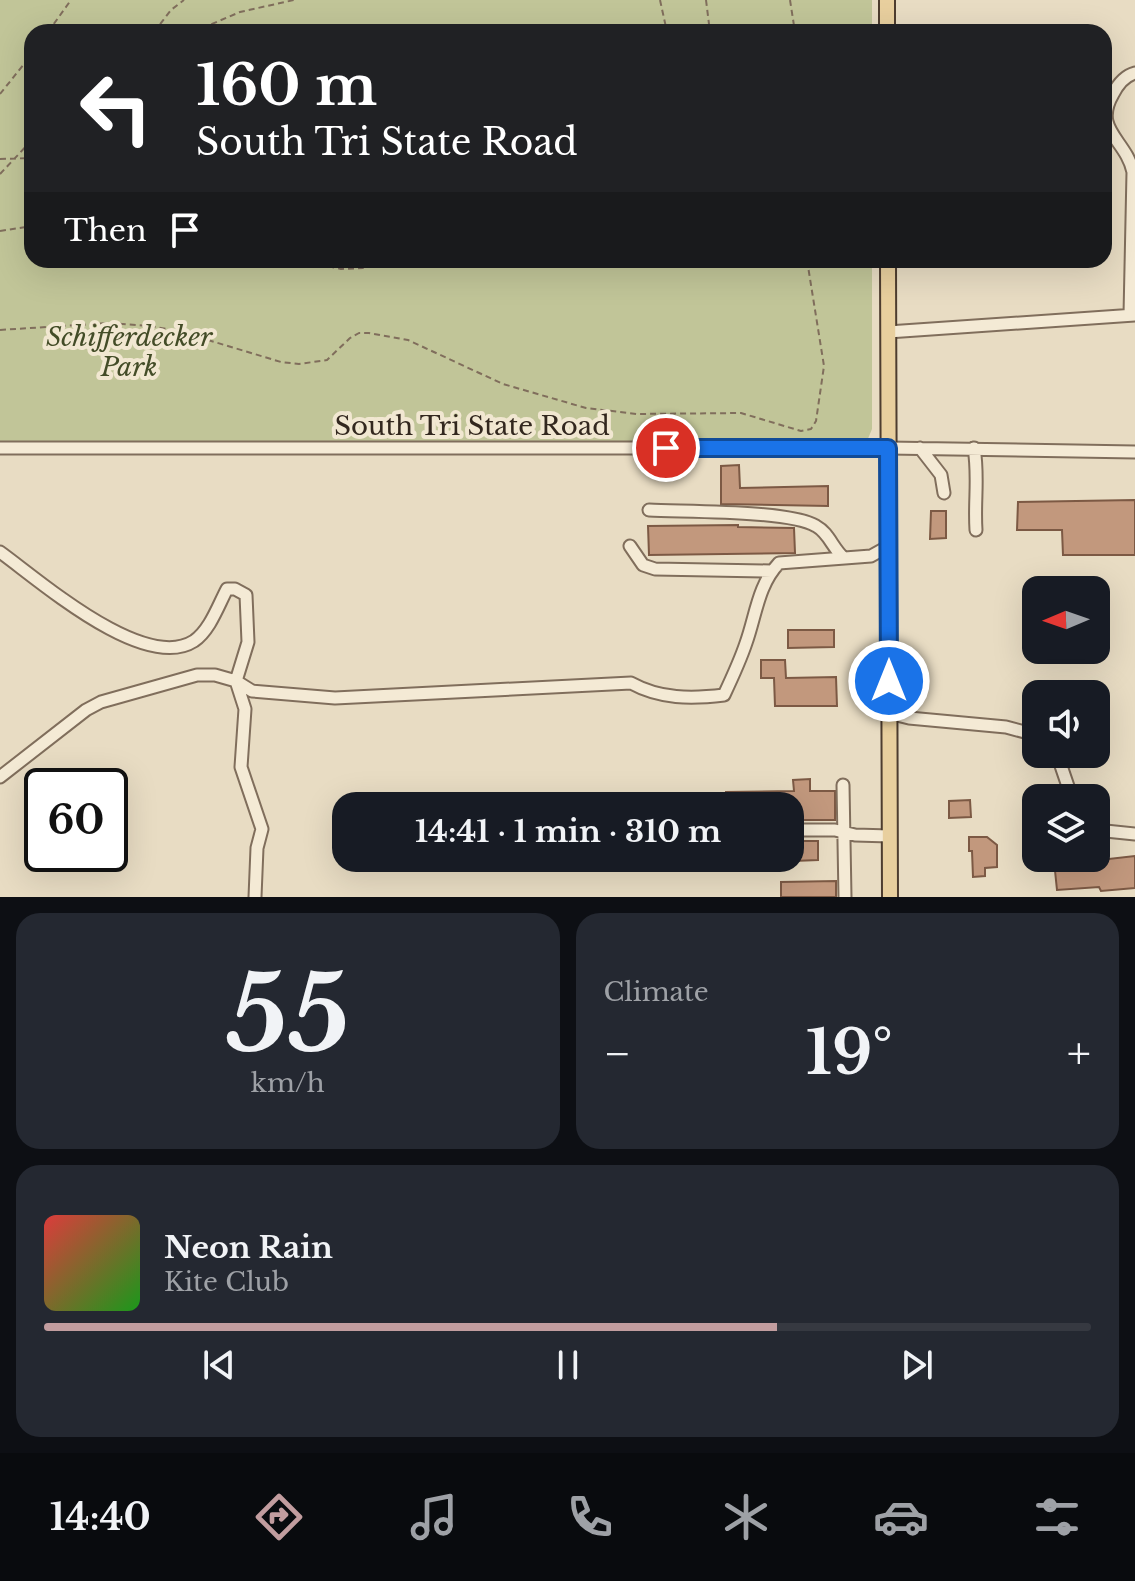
<!DOCTYPE html>
<html lang="en">
<head>
<meta charset="utf-8">
<style>
	:root { --surface:#171b24; --page:#242831; --text:#f1f3f6; --muted:#9ea1a6; --line:#363941; --accent:#c29d9f }
	body { margin:0; font-family:"Libre Baskerville",serif; background:var(--page); color:var(--text); height:100vh; display:flex; flex-direction:column; font-size:30px; white-space:nowrap }
	* { box-sizing:border-box; margin:0 }
	p { font-size:26px; color:var(--muted) }
	.icon { flex:none; width:44px; height:44px; fill:none; stroke:currentColor; stroke-width:2; stroke-linecap:round; stroke-linejoin:round }
	.map { position:relative; height:897px; overflow:hidden }
	.side { display:flex; flex-direction:column; gap:16px; padding:16px; background:#0d0f14; flex:1 }
	.side>* { flex:none }
	.guide { position:absolute; left:24px; top:24px; width:1088px; height:244px; border-radius:24px; box-shadow:0 8px 32px #0002; background:#202124; color:#fff; overflow:hidden }
	.needle { width:52px; rotate:268deg }
	.buttons { position:absolute; left:1022px; top:576px; display:grid; gap:16px }
	.buttons a { display:grid; place-items:center; width:88px; height:88px; border-radius:16px; background:var(--surface); box-shadow:0 8px 32px #0002; font-size:40px }
	.speed { position:absolute; left:24px; top:768px; display:flex; gap:16px; font-size:40px; font-weight:700; text-align:center }
	.speed>* { display:grid; place-content:center; width:104px; height:104px; border-radius:50%; background:var(--surface); box-shadow:0 8px 32px #0002; line-height:1 }
	.speed .limit { border:4px solid #111; border-radius:12px; background:#fff; color:#111 }
	.pin { position:absolute; display:grid; place-items:center; width:68px; height:68px; color:#fff; margin:-34px; border:4px solid #fff; border-radius:50%; box-shadow:0 2px 8px #0007 }
	.me { position:absolute; width:88px; margin:-44px; rotate:0deg; stroke-linejoin:round; filter:drop-shadow(0 0 6px #0008) }
	.turn { display:flex; align-items:center; gap:28px; height:168px; padding:0 40px; font-size:36px }
	.turn .icon { width:104px; height:104px; stroke-width:2.5 }
	.turn b { display:block; font-size:56px; line-height:68px }
	.then { display:flex; align-items:center; height:76px; padding:0 40px; background:#0003; gap:16px; font-size:30px }
	.big { font-size:60px; font-weight:800; line-height:1.1 }
	.side .card { flex:1; display:flex; flex-direction:column; justify-content:center; gap:12px; min-width:0; padding:0 28px; border-radius:24px; background:var(--page) }
	.side .dial { align-items:center; gap:0 }
	.dial b { font-size:104px; line-height:1 }
	.song { display:flex; align-items:center; gap:24px }
	.cover { width:96px; height:96px; border-radius:12px; background:linear-gradient(135deg,hsl(0 70% 55%),hsl(120 70% 35%)) }
	.played { height:8px; border-radius:4px; background:linear-gradient(90deg,var(--accent) 70%,var(--line) 70%) }
	.keys { display:flex; justify-content:space-around; direction:ltr }
	.heat { display:flex; justify-content:space-between; align-items:center; font-size:44px; direction:ltr }
	.side .tiles { flex:1; display:grid; gap:16px; grid-template-columns:1fr 1fr }
	.card:last-child { grid-column:span 2 }
	.trip { position:absolute; left:332px; top:792px; width:472px; height:80px; border-radius:24px; background:var(--surface); box-shadow:0 8px 32px #0002; font-weight:800; line-height:80px; text-align:center }
	.tabs { display:flex; height:128px; justify-content:space-around; align-items:center; background:#090b0e; color:var(--muted) }
	.tabs .icon { width:56px; height:56px }
	.tabs .on { color:var(--accent) }
	.tabs b { font-size:36px; color:var(--text) }
	.map>svg:first-child { display:block }
	.green { fill:#c1c598 }
	.building { fill:#c2987d; stroke:#7c5944; stroke-width:2 }
	.lines { fill:none; stroke-linecap:round; stroke-linejoin:round }
	.minor-casing { stroke:#806e5c; stroke-width:15 }
	.major-casing { stroke:#4e3d2f; stroke-width:18 }
	.path { stroke:#806e5c; stroke-width:2; stroke-dasharray:6 4; stroke-linecap:butt }
	.minor { stroke:#f4ead5; stroke-width:11 }
	.major { stroke:#e8cf9e; stroke-width:14 }
	.route-casing { stroke:#114b97; stroke-width:20 }
	.route { stroke:#1a73e8; stroke-width:14 }
	.labels { text-anchor:middle; stroke-width:8; stroke-linejoin:round; paint-order:stroke }
	.park-label { font-size:26px; font-style:italic; fill:#434c27; stroke:#f1e7d1 }
	.street-label { font-size:26px; fill:#32271e; stroke:#f1e7d1 }
</style>
</head>
<body>
<div class="map">
<svg width="1135" height="897" viewBox="0 0 1135 897">
	<rect width="100%" height="100%" fill="#e8dcc3"/>
	<path class="green" d="M0 0H872V32H32V260H872V429L867 441 862 444 0 445Z"/>
	<path class="building" d="M739 465 740 488 828 486V506L721 504V466Z
		M1135 500V555H1063L1062 530H1017L1018 502Z
		M931 511H946V538L930 539Z
		M738 525V527L794 528 795 553 649 555 648 526Z
		M788 630H834V647L788 648Z
		M761 660H785L786 678 836 677 837 706H775L774 678H761Z
		M810 779V791H835V820H790V806H726V792L794 791 793 780Z
		M970 800 971 817 949 818V801Z
		M969 837H987L997 845V867L985 868V876L973 877 972 851H969Z
		M794 841H818V860L794 861Z
		M1135 856V888L1101 891 1099 887 1057 890 1054 861 1064 860 1065 864Z
		M836 881V897H781V882Z"/>
	<g class="lines">
		<defs>
			<path id="minor" d="M1130 315 1133 172C1126 139 1092 130 1113 94 1118 84 1124 76 1135 73
				M888 332 1135 315
				M0 448H888L1135 452
				M920 448 941 475 944 493
				M974 448C979 477 974 501 976 530
				M649 510C685 512 789 510 816 526 829 533 833 549 844 558
				M630 546 643 565 655 569 771 571
				M0 552C39 580 144 673 194 641 210 630 218 606 227 589H235L246 595 248 642 236 681 245 709 241 767 262 829 257 848 255 897
				M889 708 897 715 909 718 1006 727 1036 735
				M1057 754 1072 798
				M0 777 86 710 101 702 197 675H215L236 681 252 691 335 698 631 683C660 699 691 699 724 695 732 678 740 661 746 643 756 615 758 585 779 563L871 556 889 546
				M843 785 845 897
				M790 830H835L855 835 890 836
				M1096 830 1135 834"/>
			<path id="major" d="M887 0V32
				M888 260 890 897"/>
		</defs>
		<use href="#minor" class="minor-casing"/>
		<use href="#major" class="major-casing"/>
		<path class="path" d="M660 0 667 32
			M706 0 710 32
			M790 0 795 32
			M48 32 71 0
			M154 32 171 10 184 0
			M193 32 240 12 294 0
			M0 94 32 54
			M0 159 32 158
			M0 174 32 140
			M0 231 32 226
			M299 260 341 269 363 268 369 260
			M0 330 108 323 150 326 178 331 281 362 299 364 327 360 350 338 359 333H369L408 340 503 384 586 408 637 414 741 413 801 431 811 429 816 421 824 366 807 260"/>
		<use href="#minor" class="minor"/>
		<use href="#major" class="major"/>
	</g>
	<g class="lines">
		<defs>
			<path id="route" d="M666 448H888L889 681"/>
		</defs>
		<use href="#route" class="route-casing"/>
		<use href="#route" class="route"/>
	</g>
	<g class="labels">
		<g class="park-label">
			<text x="129" y="346">Schifferdecker<tspan x="129" dy="30">Park</tspan></text>
		</g>
		<g class="street-label">
			<text x="472" y="435">South Tri State Road</text>
		</g>
	</g>
</svg>
<div class="buttons">
<a><svg class="needle" viewBox="-14 -14 28 28"><path d="M0-13l5 13h-10z" fill="#e53935"/><path d="M0 13l5-13h-10z" fill="#9ea1a6"/></svg></a>
<a><svg class="icon" aria-label="sound" viewBox="0 0 24 24"><path d="M4 9h4l5-4v14l-5-4H4zM17 9q2 3 0 6"/></svg></a>
<a><svg class="icon" aria-label="layers" viewBox="0 0 24 24"><path d="M12 4l9 5-9 5-9-5zM3 14l9 5 9-5"/></svg></a>
</div>
<div class="speed"><div class="limit">60</div></div>
<div class="pin" style="left:666px;top:448px;background:#d93025"><svg class="icon" aria-label="arrive" viewBox="0 0 24 24"><path d="M6 21V4h12l-3 4 3 4H6"/></svg></div>
<svg class="me" style="left:889px;top:681px" viewBox="-20 -20 40 40"><circle r="17" fill="#1a73e8" stroke="#fff" stroke-width="3"/><path d="M0-11L8 9 0 5-8 9z" fill="#fff"/></svg>
<div class="trip">14:41 · 1 min · 310 m</div>
<div class="guide">
<div class="turn"><svg class="icon" aria-label="left" viewBox="0 0 24 24"><path d="M17 20v-9H6M10 6l-5 5 5 5"/></svg><div><b>160 m</b>South Tri State Road</div></div>
<div class="then">Then<svg class="icon" aria-label="arrive" viewBox="0 0 24 24"><path d="M6 21V4h12l-3 4 3 4H6"/></svg></div>
</div>
</div>
<section class="side">
<div class="tiles">
<div class="card dial"><b>55</b><p>km/h</p></div>
<div class="card"><p>Climate</p>
<div class="heat"><a>−</a><b class="big">19°</b><a>+</a></div>
</div>
<div class="card">
<div class="song"><i class="cover"></i><div><b>Neon Rain</b><p>Kite Club</p></div></div>
<div class="played"></div>
<div class="keys"><svg class="icon" aria-label="previous" viewBox="0 0 24 24"><path d="M18 5L8 12l10 7zM5 5v14"/></svg><svg class="icon" aria-label="pause" viewBox="0 0 24 24"><path d="M8 5v14M16 5v14"/></svg><svg class="icon" aria-label="next" viewBox="0 0 24 24"><path d="M6 5l10 7-10 7zM19 5v14"/></svg></div>
</div>
</div>
</section>
<nav class="tabs">
<b>14:40</b>
<svg class="icon on" aria-label="directions" viewBox="0 0 24 24"><path d="M12 3l9 9-9 9-9-9zM9 14v-3h6M13 9l2 2-2 2"/></svg>
<svg class="icon" aria-label="music" viewBox="0 0 24 24"><path d="M9 18V5l10-2v13"/><circle cx="6" cy="18" r="3"/><circle cx="16" cy="16" r="3"/></svg>
<svg class="icon" aria-label="phone" viewBox="0 0 24 24"><path d="M5 4h4l2 5-3 2q2 4 5 5l2-3 5 2v4C11 20 4 13 5 4z"/></svg>
<svg class="icon" aria-label="climate" viewBox="0 0 24 24"><path d="M12 3v18M4 7l16 10M4 17L20 7"/></svg>
<svg class="icon" aria-label="car" viewBox="0 0 24 24"><path d="M5 17H2v-5l4-1 3-4h7l3 4 3 1v5h-3M9 17h6M6 11h13"/><circle cx="7" cy="17" r="2"/><circle cx="17" cy="17" r="2"/></svg>
<svg class="icon" aria-label="filters" viewBox="0 0 24 24"><path d="M4 7h16M4 17h16"/><circle cx="9" cy="7" r="2"/><circle cx="15" cy="17" r="2"/></svg>
</nav>
</body>
</html>
